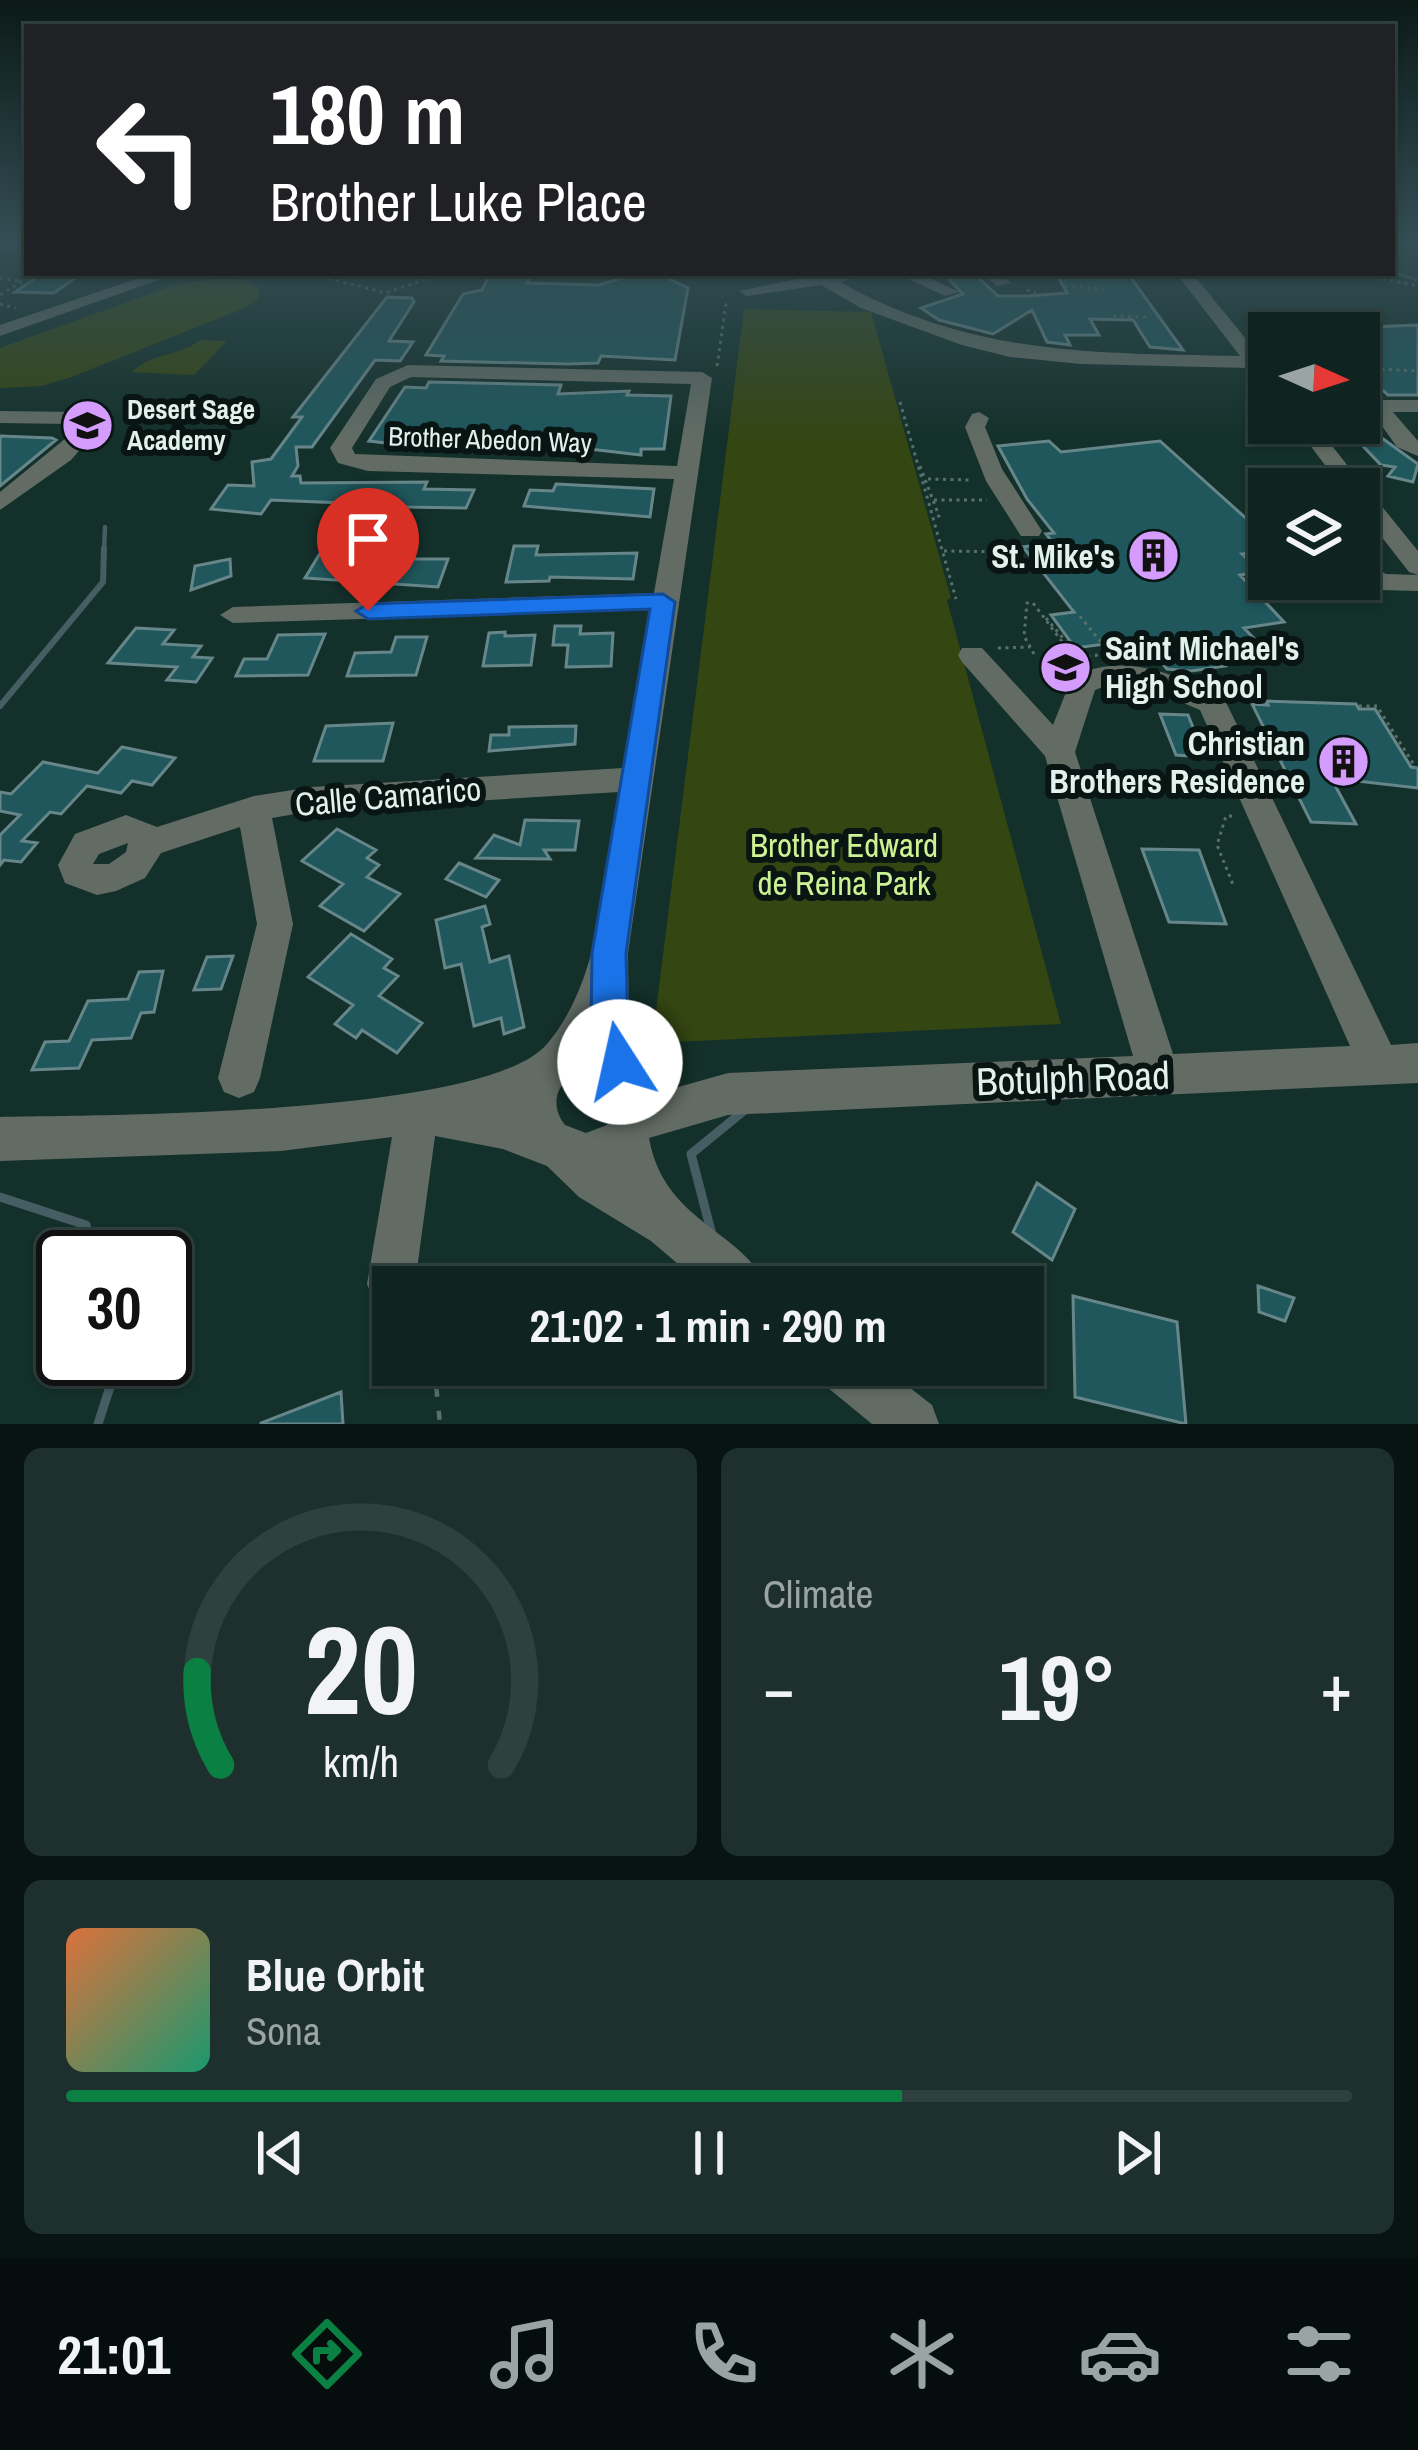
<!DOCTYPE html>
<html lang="en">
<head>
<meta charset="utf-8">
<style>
	:root { --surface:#0f2420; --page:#1d302d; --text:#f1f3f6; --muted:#9ba4a5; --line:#2f413e; --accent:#0b8043 }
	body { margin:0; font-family:"Archivo Narrow",sans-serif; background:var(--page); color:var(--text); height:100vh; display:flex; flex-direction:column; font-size:45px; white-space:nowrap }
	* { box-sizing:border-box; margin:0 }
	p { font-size:39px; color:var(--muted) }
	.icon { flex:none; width:66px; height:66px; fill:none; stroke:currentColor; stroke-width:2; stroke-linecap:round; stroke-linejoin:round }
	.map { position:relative; height:1424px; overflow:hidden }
	.drawer { display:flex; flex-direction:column; gap:24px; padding:24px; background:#081412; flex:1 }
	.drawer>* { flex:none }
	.banner { position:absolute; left:24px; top:24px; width:1371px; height:252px; border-radius:0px; box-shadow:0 3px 9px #0004,0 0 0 3px var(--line); background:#202124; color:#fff; overflow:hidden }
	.needle { width:78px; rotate:93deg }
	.buttons { position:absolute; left:1248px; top:312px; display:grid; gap:24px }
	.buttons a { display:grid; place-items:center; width:132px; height:132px; border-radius:0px; background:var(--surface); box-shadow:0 3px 9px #0004,0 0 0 3px var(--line); font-size:60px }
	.speed { position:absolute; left:36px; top:1230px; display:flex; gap:24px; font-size:60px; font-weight:700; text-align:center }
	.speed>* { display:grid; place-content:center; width:156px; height:156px; border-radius:50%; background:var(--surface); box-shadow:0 3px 9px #0004,0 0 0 3px var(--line); line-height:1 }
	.speed .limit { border:6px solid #111; border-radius:18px; background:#fff; color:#111 }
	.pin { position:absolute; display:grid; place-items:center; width:102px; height:102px; color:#fff; margin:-123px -51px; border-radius:50% 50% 50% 0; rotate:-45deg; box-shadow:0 0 12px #0007 }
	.pin .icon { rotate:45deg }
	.me { position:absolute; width:132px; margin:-66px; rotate:350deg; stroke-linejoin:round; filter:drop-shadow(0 0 9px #0008) }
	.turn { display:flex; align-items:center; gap:42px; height:252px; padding:0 48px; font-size:54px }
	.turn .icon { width:156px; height:156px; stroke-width:2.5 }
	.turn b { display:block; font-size:84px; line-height:102px }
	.big { font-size:90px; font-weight:700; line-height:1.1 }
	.drawer .tile { flex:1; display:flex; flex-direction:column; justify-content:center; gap:18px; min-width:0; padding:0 42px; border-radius:18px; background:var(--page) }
	.drawer .dial { align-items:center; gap:0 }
	.dial svg { height:312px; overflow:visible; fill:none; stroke:var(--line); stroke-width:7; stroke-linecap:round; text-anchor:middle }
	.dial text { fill:var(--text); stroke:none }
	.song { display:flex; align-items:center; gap:36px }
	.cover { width:144px; height:144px; border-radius:18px; background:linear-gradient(135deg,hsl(20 70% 55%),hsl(160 70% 35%)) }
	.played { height:12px; border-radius:6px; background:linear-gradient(90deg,var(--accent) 65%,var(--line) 65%) }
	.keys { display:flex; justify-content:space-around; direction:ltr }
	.heat { display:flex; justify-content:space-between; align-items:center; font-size:66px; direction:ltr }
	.drawer .tiles { flex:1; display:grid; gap:24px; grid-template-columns:1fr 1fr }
	.tile:last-child { grid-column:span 2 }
	.trip { position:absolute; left:372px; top:1266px; width:672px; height:120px; border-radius:0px; background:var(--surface); box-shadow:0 3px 9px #0004,0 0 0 3px var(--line); font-weight:700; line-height:120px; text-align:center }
	.tabs { display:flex; height:192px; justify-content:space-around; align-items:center; background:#060e0d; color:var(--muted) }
	.tabs .icon { width:84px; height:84px }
	.tabs .current { color:var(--accent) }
	.tabs b { font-size:54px; color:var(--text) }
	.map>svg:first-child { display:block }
	.green { fill:#344612 }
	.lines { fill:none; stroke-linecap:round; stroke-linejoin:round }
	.stream-far3 { stroke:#465d64; stroke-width:3 }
	.stream-far2 { stroke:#465d64; stroke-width:4.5 }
	.stream-far1 { stroke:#465d64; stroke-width:6 }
	.stream { stroke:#465d64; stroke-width:9 }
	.building { fill:#1f575c; stroke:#67868a; stroke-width:3 }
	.path-far1 { stroke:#58706a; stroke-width:3; stroke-dasharray:3 4.5; stroke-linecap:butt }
	.path { stroke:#58706a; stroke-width:4.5; stroke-dasharray:9 14; stroke-linecap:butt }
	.minor { fill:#626c65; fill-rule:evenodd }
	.route { fill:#1a73e8; stroke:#114b97; stroke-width:3 }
	.labels { text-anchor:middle; stroke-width:12; stroke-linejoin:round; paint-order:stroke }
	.far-poi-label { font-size:27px; font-weight:bold; fill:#e1f2ed; stroke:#091513; text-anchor:start }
	.far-street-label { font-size:27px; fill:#e1f2ed; stroke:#091513 }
	.poi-label { font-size:33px; font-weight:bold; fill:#e1f2ed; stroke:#091513; text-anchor:end }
	.street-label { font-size:33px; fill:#e1f2ed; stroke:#091513 }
	.park-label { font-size:33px; fill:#ccf294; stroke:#091513 }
	.near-street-label { font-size:39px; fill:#e1f2ed; stroke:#091513 }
</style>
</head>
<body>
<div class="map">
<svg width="1418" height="1424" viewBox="0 0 1418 1424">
	<rect width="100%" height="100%" fill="#14302a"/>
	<path class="green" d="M224 278 244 280 259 287V298L247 307 69 378 41 386 0 388V348L177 284Z
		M744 309 871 312 951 598 947 600 1061 1024 652 1043Z
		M200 340 227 341 194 375 131 372C158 350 179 357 200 340Z"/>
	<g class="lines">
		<path class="stream-far3" d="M1392 272 1418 280"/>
		<path class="stream-far2" d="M104 551 105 527"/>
		<path class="stream-far1" d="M0 706 103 582 104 548"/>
		<path class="stream" d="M0 1197 86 1225 96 1257
			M712 1235 691 1154 746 1109
			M98 1424 119 1359"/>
	</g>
	<path class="building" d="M43 273H82L54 293 15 292Z
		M491 273H532L527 283 599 285 638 273H657L688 288 675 360 601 356 598 363 568 364 441 361 444 356 426 355 463 294 482 290Z
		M943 273H973L998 296H1029L1067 293 1056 273 1129 275 1183 350 1150 347 1133 320 1090 319 1099 335H1065L1070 345 1047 342 1032 310 993 334 939 320 921 308 963 294Z
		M387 297 412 298 414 302 389 341 413 342 400 361 375 360 312 447H296L298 466 292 476H300L301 483 427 482 424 489 474 490 466 508 340 506 342 503 271 500 261 514 211 509 228 485 254 486 252 462 271 459 302 417H293Z
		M1418 325V395H1388L1359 368V333L1343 328Z
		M429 382 561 385 558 394 629 391 627 395 671 396 664 449H641V455L564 446 521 445 519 451 445 450 369 441 405 387 426 388Z
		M1341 423H1361L1418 464 1413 482 1388 476 1395 467 1381 465Z
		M0 436 52 438 56 440 0 486Z
		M1049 441 1061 452 1160 441 1269 539V550L1242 554 1261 572 1240 575 1284 622 1244 628 1264 649 1236 653 1242 660 1222 663 1225 666 1191 671 1167 669 1150 649 1113 654 1105 644 1075 648 1051 615 1074 612 1023 547 1053 543 1046 534 1054 533 1027 499 998 446Z
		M556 484 654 489 650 517 524 506 530 490 553 491Z
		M327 542 383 545 375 559H448L438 587 305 578Z
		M514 546H538L536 555 637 553 633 579 550 577 549 581 506 582Z
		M230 559 231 576 191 590 195 566Z
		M555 626H581L580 634 613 633 611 666 566 667 568 645H553Z
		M136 628 174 630 163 644 201 646 193 657 212 658 196 682 167 680 177 667 108 663Z
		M505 632V636L535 635 531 665 483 666 489 633Z
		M325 634 308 675 236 676 244 659H267L278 635Z
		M396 637H427L416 675 347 676 355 653 391 652Z
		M1266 701 1356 704 1359 709H1375L1411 767 1418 768V788L1331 778 1356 824 1311 822 1252 704 1268 705Z
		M1160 714 1188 715 1205 757 1176 755Z
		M393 723 383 761H314L326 726Z
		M576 726 575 744 489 751 491 735H509V727Z
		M122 747 175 758 152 785 132 781 121 793 87 786 61 814 50 812 22 841 37 843 21 862 4 860 0 865V835L20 815 0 811V792L11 794 43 762 98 773Z
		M525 820 579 821 575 850H544L550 859 476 858 494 835 520 845Z
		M337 829 376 850 367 858 379 865 367 877 400 894 364 931 320 906 343 884 302 861Z
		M1142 849 1199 850 1226 924 1169 922Z
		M459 863 499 880 486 897 446 879Z
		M485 906 490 924 482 927 490 962 509 956 524 1027 504 1034 501 1018 474 1026 461 964 445 968 436 920Z
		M351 934 392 959 384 968 398 976 379 996 422 1023 397 1053 362 1030 356 1038 335 1024 353 1005 308 977Z
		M233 956 221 989 194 990 207 957Z
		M163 971 154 1012 141 1013 131 1038 92 1040 79 1068 32 1070 45 1042 69 1041 88 1001 128 999 139 972Z
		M1037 1183 1075 1209 1052 1260 1013 1232Z
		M1258 1286 1294 1298 1285 1321 1259 1312Z
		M1073 1296 1177 1322 1186 1424 1075 1397Z
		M341 1392 343 1424H261V1423Z"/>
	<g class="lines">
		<path class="path-far1" d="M307 273 386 293 443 273
			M1060 273 1066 281
			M1353 273 1418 286
			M1044 274 1054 273
			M0 278 22 281 0 295
			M1065 286 1104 289
			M1027 290 1036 293
			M0 304 16 308
			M1258 313H1278
			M1293 314H1314
			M1113 316 1147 317
			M1306 317H1317
			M1332 318 1342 319
			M717 366 726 304 731 302
			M1359 368 1418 371
			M900 402 956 599
			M920 466 939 516 934 517
			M928 479 970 480
			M934 500H987
			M944 551 1012 552
			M1249 560 1269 557
			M1046 618 1080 658 1110 653 1078 614
			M998 648 1030 647
			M1034 654 1024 636 1027 603H1033L1075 659 1071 664
			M1359 706H1377L1416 768
			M1232 816H1226L1217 845 1234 887"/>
		<path class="path" d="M434 1365 440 1424"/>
		<path class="minor" d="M0 242H27V250L0 249Z
			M154 273H178L0 336V325Z
			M804 273H874L840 282C973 356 1093 353 1240 356L1176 273H1192L1269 367V386L1249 368 1081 364 1010 357 962 345 861 308 821 285 747 296 739 291 807 277Z
			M896 273H918L959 292 945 296Z
			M982 273H1000L1011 283 997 286Z
			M408 365 702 372 712 378 628 953 629 1028 657 1093 728 1073 1133 1056 1045 756 962 662 958 655 962 648H982L1053 725 1072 677C1124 651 1172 674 1223 696L1391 1045 1418 1043V1083L728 1115 649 1138C664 1223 743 1230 767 1287H705L651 1241 579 1197 547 1166 503 1149 435 1136 415 1284 393 1287 391 1308 374 1301 367 1284 392 1137 281 1151 0 1161V1117C102 1115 486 1116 547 1044 603 978 604 874 619 792L312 811 272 818 293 924 260 1078 254 1092 239 1098 224 1092 218 1078 257 924 240 827 161 853 145 878 116 891 97 895 65 883 58 865 75 834 126 815 157 827 254 796 312 787 623 768 651 610 233 623 220 615 233 607 654 593 674 479 368 471 338 463 330 448 376 379ZM411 377 691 384 677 466 355 454 352 448 390 387ZM1113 683 1143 686 1200 710 1350 1046 1173 1054 1075 752 1095 690ZM128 843 126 852 109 864H93L99 854ZM586 1072 608 1082 616 1104 607 1125 586 1133 565 1125C547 1103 559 1075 586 1072Z
			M1359 400H1418V412H1393L1418 441V456L1397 447 1372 412H1359Z
			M0 411 79 412 98 429 71 460 0 510V492L77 429 73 424 0 423Z
			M979 412 989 418 985 427 1002 469 1042 531 1039 536H1021L986 481 965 427 972 414Z
			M1293 423H1314L1359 480 1356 485H1340L1334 477 1278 483 1282 489 1263 494 1251 478 1254 473 1325 465Z
			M1359 486 1367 488 1418 551V575L1409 572 1359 508V489H1350Z
			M1359 559 1386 574 1418 575V591L1380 590 1359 579Z
			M815 1365H881L932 1405 939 1424H872L822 1383Z"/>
	</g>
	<linearGradient id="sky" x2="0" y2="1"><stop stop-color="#0b1a17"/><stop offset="0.55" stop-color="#344e55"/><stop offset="1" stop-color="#344e55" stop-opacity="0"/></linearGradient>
	<rect width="1418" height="441" fill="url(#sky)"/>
	<path class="route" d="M663 594 675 602 626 953 628 1028 639 1062 633 1075 620 1080 607 1075 591 1028 592 953 650 609 368 619 356 611 368 604Z"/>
	<defs>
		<symbol id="school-disc" viewBox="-11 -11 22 22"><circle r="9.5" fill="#d39cfd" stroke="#091513"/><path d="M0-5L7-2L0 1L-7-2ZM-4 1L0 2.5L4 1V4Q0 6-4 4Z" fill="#111"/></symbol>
		<symbol id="building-disc" viewBox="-11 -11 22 22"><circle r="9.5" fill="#d39cfd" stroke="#091513"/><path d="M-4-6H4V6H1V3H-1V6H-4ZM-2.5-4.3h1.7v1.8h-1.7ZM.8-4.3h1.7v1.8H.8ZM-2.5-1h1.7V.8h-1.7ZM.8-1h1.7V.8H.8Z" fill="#111"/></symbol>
	</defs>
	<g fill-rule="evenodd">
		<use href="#school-disc" x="58" y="396" width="59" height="59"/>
		<use href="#building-disc" x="1124" y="526" width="59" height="59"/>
		<use href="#school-disc" x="1036" y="638" width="59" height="59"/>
		<use href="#building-disc" x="1314" y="732" width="59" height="59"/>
	</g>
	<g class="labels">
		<g class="far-poi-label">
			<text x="127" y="419">Desert Sage<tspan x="127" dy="31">Academy</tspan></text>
		</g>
		<g class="far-street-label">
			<text transform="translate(490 440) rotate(2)" y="9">Brother Abedon Way</text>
		</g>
		<g class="poi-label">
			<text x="1115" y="568">St. Mike's</text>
			<text x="1105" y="660" text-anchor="start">Saint Michael's<tspan x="1105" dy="38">High School</tspan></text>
			<text x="1305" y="755">Christian<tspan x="1305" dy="38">Brothers Residence</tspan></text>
		</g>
		<g class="street-label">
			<text transform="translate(388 796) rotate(-5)" y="12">Calle Camarico</text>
		</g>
		<g class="park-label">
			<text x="844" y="857">Brother Edward<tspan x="844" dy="38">de Reina Park</tspan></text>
		</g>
		<g class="near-street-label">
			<text transform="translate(1073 1078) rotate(-2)" y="14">Botulph Road</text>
		</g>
	</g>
</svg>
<div class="buttons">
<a><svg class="needle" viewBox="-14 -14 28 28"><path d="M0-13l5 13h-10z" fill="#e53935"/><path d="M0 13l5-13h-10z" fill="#9ba4a5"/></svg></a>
<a><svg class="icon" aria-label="layers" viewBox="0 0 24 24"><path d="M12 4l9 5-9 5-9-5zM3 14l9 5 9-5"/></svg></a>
</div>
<div class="speed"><div class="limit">30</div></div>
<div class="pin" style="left:368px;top:611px;background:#d93025"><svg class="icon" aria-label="arrive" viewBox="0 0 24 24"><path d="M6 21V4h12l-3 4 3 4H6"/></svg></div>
<svg class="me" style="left:620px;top:1062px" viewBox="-20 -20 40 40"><circle r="19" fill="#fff"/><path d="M0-13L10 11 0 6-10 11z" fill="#1a73e8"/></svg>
<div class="trip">21:02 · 1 min · 290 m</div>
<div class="banner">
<div class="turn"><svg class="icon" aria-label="left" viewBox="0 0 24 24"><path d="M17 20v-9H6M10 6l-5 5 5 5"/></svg><div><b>180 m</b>Brother Luke Place</div></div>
</div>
</div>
<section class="drawer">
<div class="tiles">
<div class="tile dial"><svg viewBox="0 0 100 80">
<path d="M14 69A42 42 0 1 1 86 69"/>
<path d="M14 69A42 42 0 0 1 8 45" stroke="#0b8043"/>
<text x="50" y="56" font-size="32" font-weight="700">20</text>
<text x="50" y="72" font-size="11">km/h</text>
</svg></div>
<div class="tile"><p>Climate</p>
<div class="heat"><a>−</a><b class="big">19°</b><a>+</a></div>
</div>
<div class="tile">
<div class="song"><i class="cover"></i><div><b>Blue Orbit</b><p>Sona</p></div></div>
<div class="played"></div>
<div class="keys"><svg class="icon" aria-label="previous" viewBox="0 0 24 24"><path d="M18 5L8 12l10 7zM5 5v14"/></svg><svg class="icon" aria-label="pause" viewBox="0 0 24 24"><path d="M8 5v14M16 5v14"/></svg><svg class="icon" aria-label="next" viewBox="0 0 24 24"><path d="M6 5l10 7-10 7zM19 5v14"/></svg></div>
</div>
</div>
</section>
<nav class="tabs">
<b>21:01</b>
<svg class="icon current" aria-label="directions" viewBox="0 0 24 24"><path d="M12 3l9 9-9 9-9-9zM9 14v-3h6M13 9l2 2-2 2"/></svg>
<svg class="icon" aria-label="music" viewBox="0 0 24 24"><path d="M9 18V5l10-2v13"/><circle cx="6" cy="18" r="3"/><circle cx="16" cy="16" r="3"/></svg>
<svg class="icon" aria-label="phone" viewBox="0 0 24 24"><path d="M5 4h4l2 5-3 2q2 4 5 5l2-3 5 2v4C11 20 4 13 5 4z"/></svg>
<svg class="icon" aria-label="climate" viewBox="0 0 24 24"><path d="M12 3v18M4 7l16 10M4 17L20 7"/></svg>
<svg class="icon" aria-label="car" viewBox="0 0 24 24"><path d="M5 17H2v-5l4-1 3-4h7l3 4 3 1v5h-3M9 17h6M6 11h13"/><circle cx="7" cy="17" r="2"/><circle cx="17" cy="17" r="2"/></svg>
<svg class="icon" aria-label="filters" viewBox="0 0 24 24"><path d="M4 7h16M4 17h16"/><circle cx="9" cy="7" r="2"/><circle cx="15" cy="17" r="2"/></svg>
</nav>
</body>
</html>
